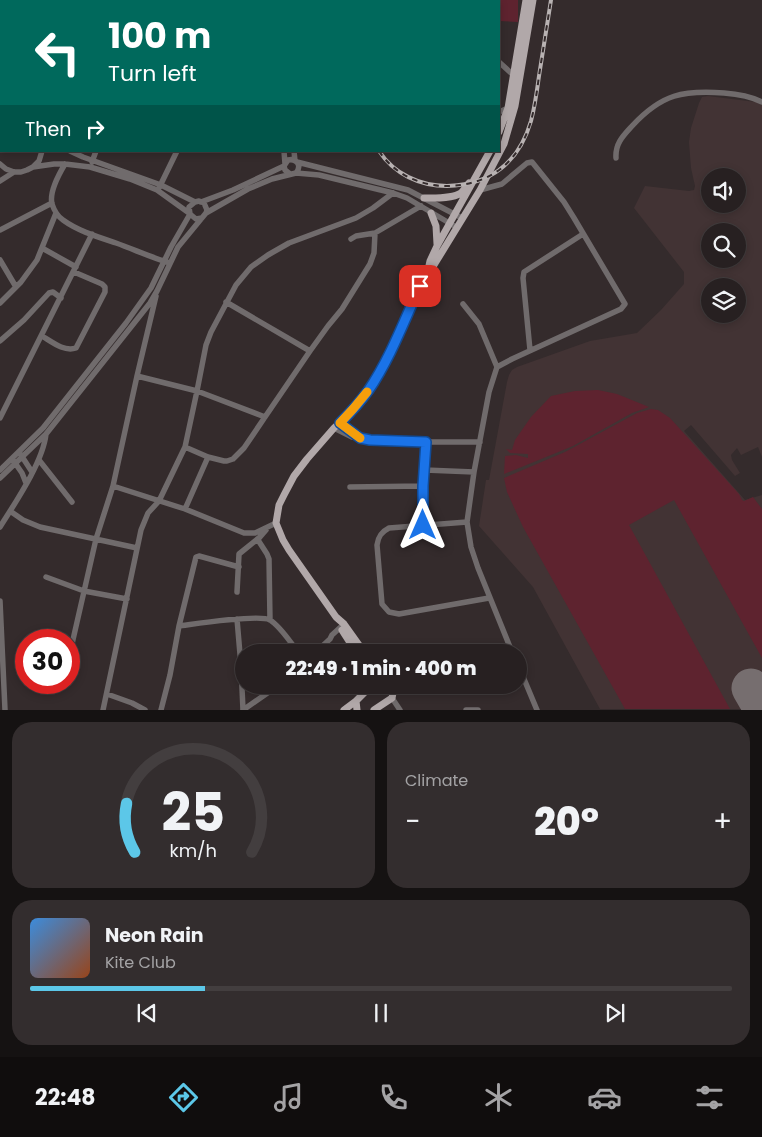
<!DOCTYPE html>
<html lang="en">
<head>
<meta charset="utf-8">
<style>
	:root { --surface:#272021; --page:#332d2e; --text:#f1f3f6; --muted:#a4a3a5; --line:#433e3f; --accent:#5cc7e8 }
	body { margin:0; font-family:Poppins,sans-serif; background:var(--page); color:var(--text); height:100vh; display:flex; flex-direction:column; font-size:19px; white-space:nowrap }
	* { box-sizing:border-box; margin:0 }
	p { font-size:16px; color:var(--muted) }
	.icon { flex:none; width:28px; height:28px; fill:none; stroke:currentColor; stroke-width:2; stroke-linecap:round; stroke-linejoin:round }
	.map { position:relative; height:710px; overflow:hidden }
	.drawer { display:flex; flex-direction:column; gap:12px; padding:12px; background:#151212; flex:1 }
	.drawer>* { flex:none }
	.hud { position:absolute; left:0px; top:0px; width:500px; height:152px; box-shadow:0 2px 8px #0003,0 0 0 1px var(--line); background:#00695c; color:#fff; overflow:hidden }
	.tools { position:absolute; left:701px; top:168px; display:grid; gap:10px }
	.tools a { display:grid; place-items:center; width:45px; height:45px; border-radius:50%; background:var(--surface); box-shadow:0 2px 8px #0003,0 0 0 1px var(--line); font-size:25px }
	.speed { position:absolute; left:15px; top:629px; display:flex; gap:10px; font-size:25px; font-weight:700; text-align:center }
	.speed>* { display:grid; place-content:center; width:65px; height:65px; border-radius:50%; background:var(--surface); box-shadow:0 2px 8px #0003,0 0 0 1px var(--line); line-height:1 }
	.speed .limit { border:8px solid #d22; background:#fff; color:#111 }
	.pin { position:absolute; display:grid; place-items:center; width:42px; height:42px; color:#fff; margin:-21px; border-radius:10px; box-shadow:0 2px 8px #0006 }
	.me { position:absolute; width:55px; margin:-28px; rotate:0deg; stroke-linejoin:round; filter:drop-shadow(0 0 4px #0008) }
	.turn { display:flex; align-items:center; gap:18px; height:105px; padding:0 25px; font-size:22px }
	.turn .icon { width:65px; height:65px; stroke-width:2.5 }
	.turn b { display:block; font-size:35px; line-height:42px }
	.then { display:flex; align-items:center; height:48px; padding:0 25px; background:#0003; gap:10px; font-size:19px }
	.big { font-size:38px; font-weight:800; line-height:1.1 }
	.drawer .card { flex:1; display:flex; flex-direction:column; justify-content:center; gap:8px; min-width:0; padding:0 18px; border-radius:20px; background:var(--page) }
	.drawer .dial { align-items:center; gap:0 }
	.dial svg { height:130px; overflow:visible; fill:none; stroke:var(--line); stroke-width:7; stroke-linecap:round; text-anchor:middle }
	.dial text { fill:var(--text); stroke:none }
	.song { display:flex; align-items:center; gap:15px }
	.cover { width:60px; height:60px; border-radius:8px; background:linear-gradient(135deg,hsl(210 70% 55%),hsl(20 70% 35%)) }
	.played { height:5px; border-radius:2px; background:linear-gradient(90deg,var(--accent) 25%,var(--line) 25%) }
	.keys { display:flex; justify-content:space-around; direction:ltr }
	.heat { display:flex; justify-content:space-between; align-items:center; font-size:28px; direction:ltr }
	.drawer .tiles { flex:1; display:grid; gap:12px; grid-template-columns:1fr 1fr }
	.card:last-child { grid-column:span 2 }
	.trip { position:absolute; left:235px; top:644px; width:292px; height:50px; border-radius:25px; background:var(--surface); box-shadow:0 2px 8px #0003,0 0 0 1px var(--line); font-weight:800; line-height:50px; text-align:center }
	.dock { display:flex; height:80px; justify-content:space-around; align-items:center; background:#100d0d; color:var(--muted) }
	.dock .icon { width:35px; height:35px }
	.dock .on { color:var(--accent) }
	.dock b { font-size:22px; color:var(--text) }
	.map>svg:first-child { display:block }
	.built { fill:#423334; fill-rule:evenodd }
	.green { fill:#5e232f }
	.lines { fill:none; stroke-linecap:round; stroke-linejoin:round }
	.runway { stroke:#766e6f; stroke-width:39 }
	.minor { stroke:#706b6c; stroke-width:5.5 }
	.major { stroke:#b1a8a9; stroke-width:7 }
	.rail-casing { stroke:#b8b2b2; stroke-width:4 }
	.rail { stroke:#342b2c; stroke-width:2; stroke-dasharray:5.5; stroke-linecap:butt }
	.route-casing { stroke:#114b97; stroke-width:12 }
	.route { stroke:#1a73e8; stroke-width:9 }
	.slow { stroke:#f59e0b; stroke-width:9 }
</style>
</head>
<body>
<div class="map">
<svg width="762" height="710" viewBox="0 0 762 710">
	<rect width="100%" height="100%" fill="#342b2c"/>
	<path class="built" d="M708 96 756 102 762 105V457L758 447 741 455 737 448 731 455 732 460 740 473 735 476 691 425 684 431 745 500 762 495V709H600L533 587 479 526 486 480H489L507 382 509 375 512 370 517 367 590 341 637 333 661 310 684 284V272L634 208 645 186 689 191 694 190 695 186 691 168 689 142 691 128 699 103 702 97ZM710 176H738V204H710ZM710 231H738V259H710ZM710 286H738V314H710Z"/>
	<path class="green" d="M471 0H518V22L499 21V1H472Z
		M598 390 617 394 649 407 632 413 573 446 504 474 505 456 516 455 528 458V454L510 453 506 449 512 450 515 440 531 417 551 396 575 391Z
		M651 409 658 410 670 418 739 494 742 500 744 501 753 497 762 509V658L674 500 629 525 730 709H625L523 527 507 492 504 478 565 452 637 413Z"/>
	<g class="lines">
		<path class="runway" d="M751 688 762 707"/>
		<path class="minor" d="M108 0 110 1
			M254 0 257 1
			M138 1 139 0
			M205 1 206 0
			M285 1 286 0
			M374 1 375 0
			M499 62 511 73 517 75
			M499 112 508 108
			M0 115 1 116
			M0 130 1 129
			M70 151 83 157 161 185 195 202
			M284 151 285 164
			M294 151 295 161
			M616 158C615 143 624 135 633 125 662 94 683 90 724 93 737 94 750 96 762 102
			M92 162 96 151
			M297 162 408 190 462 218
			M0 164 6 169 14 172H21L27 170 33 167 54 164H65L90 167 130 179 157 190 189 213
			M65 164C59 174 49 192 52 204 54 210 57 216 63 220 78 231 98 237 116 243 133 249 150 257 167 262
			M33 167 39 161 42 151
			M296 173 319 175 393 193 407 198 456 227
			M0 181 14 172
			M159 188 177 151
			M480 190 502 184 527 163 532 162 564 202 574 218 625 304 621 309 512 359 497 367 489 392 474 472 467 522 471 547 478 568 512 652
			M201 202 233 190 284 166
			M206 213 248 189 272 179 296 173C302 166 297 158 288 160L284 166 285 170 290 174
			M0 230 52 203
			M351 239 356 236 375 233 421 206
			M42 248 76 267
			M0 260 16 287
			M226 302 310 351
			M0 303 21 282 37 260 56 213
			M463 304 479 324 497 367
			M42 336C52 342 64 352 76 348L105 292V287L102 284 74 272
			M0 341 24 320 49 293 53 292 61 298
			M530 350 523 278 524 272 583 234
			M137 376 197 391 265 417
			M0 418 92 234
			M340 423 361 438
			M334 428 352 437 370 440 426 442H480
			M185 447 208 457 224 461H227L233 459 244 448 265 417 310 351 328 326 342 309 370 264 374 253 375 233
			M21 455 32 472
			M13 460 22 473 26 483
			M39 460 72 502
			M0 470 43 428 126 323 151 288 171 247 190 214
			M425 470 474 472
			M0 478 46 434 150 303 157 291 178 247 206 213 207 210 204 203 199 201 195 202 189 207 190 214 196 219 202 218
			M113 486 185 509 244 533H255L276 523
			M350 487 423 486
			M185 509 208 457
			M10 511 23 520 40 527 137 548
			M467 522 389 528C381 532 378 537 377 545L382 604 389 612 399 614 489 598
			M423 525V486L425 470 426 442
			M0 527C15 503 43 462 46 434
			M258 540 267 554 269 559 270 620
			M46 577 84 591 127 599
			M237 592 239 554 260 537 266 530
			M0 601 5 710
			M237 619 241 666 243 710
			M179 626 196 557 199 556 239 567
			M72 644 96 539 113 486 137 376 156 296
			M316 652 330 639 332 635 344 624
			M519 667 537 710
			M107 694 132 703 145 710
			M392 698 400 710
			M103 710 141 530 148 513 159 501 185 447 197 391 206 345 211 332 236 285 251 267 268 255 289 243 356 218 373 208 393 193
			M161 710 170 675 179 626C195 624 259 614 270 620 281 627 290 642 298 652
			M243 710 279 685
			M466 710H478"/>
		<path class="major" d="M499 132 508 108 526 0
			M424 198C435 198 452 199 461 193 464 190 466 186 469 183
			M431 213 436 226 437 244
			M428 270 434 265 480 190 504 144 515 106 533 0
			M342 630 356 652
			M364 652 344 624 336 617 289 550 283 540 276 523 279 505 284 495 294 476 307 459 334 428 348 415 369 390 384 364 428 270 430 261 437 246 490 151
			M344 710 356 701
			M357 710 356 701 372 685
			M374 710 392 698 393 693 391 685"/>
		<defs>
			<path id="rail" d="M441 1 443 0
				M379 151C394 174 420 186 447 186 491 185 519 162 531 121 535 106 537 91 539 76 543 50 547 25 551 0"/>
		</defs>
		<use href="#rail" class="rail-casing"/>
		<use href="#rail" class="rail"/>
	</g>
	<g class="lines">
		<defs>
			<path id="route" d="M420 286C404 321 390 359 368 391 360 402 350 413 340 423L360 438 370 440 426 442 423 486V525"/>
		</defs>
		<use href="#route" class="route-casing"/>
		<use href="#route" class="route"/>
		<path class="slow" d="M360 438 340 423 353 409 367 392"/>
	</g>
</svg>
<div class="tools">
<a><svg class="icon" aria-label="sound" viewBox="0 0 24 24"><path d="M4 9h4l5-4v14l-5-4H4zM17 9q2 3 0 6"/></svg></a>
<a><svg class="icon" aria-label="search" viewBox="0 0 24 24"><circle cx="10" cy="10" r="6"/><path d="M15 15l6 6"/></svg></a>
<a><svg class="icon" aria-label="layers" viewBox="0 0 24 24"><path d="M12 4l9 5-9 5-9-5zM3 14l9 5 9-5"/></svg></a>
</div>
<div class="speed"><div class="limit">30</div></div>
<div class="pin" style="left:420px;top:286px;background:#d93025"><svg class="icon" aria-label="arrive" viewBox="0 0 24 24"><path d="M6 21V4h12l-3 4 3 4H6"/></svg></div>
<svg class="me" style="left:423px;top:525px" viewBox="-20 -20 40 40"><path d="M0-17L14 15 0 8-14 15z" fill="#1a73e8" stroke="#fff" stroke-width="4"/></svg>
<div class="trip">22:49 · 1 min · 400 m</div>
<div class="hud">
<div class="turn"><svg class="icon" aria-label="left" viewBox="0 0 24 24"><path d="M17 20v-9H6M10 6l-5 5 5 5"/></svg><div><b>100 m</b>Turn left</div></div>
<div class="then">Then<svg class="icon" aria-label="right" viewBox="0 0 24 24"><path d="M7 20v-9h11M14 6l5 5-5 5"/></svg></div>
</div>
</div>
<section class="drawer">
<div class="tiles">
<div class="card dial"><svg viewBox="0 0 100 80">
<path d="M14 69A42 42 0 1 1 86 69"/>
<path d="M14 69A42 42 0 0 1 9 39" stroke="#5cc7e8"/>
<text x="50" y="56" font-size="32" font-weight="700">25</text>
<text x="50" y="72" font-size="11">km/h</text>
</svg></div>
<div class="card"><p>Climate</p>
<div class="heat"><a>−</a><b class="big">20°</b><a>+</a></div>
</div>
<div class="card">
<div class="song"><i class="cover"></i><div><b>Neon Rain</b><p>Kite Club</p></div></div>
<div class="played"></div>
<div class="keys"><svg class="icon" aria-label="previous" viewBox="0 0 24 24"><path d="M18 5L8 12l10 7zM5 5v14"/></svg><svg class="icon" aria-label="pause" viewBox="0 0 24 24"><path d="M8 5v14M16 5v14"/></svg><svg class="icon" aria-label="next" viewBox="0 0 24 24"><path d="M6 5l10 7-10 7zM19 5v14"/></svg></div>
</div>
</div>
</section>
<nav class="dock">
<b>22:48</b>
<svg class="icon on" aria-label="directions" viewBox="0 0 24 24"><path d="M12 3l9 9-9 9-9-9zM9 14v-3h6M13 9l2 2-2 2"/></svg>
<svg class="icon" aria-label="music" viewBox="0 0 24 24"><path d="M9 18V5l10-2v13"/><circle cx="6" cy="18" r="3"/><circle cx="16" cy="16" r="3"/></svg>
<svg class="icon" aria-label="phone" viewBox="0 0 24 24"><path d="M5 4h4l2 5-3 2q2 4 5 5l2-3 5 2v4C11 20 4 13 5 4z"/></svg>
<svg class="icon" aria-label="climate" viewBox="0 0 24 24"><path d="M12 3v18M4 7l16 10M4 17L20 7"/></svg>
<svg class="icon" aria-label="car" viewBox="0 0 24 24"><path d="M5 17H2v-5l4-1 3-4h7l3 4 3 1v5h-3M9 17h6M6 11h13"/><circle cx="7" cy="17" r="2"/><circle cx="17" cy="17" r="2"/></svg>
<svg class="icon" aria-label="filters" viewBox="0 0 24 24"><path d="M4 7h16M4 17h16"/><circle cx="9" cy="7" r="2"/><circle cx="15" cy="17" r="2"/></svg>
</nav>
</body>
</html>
